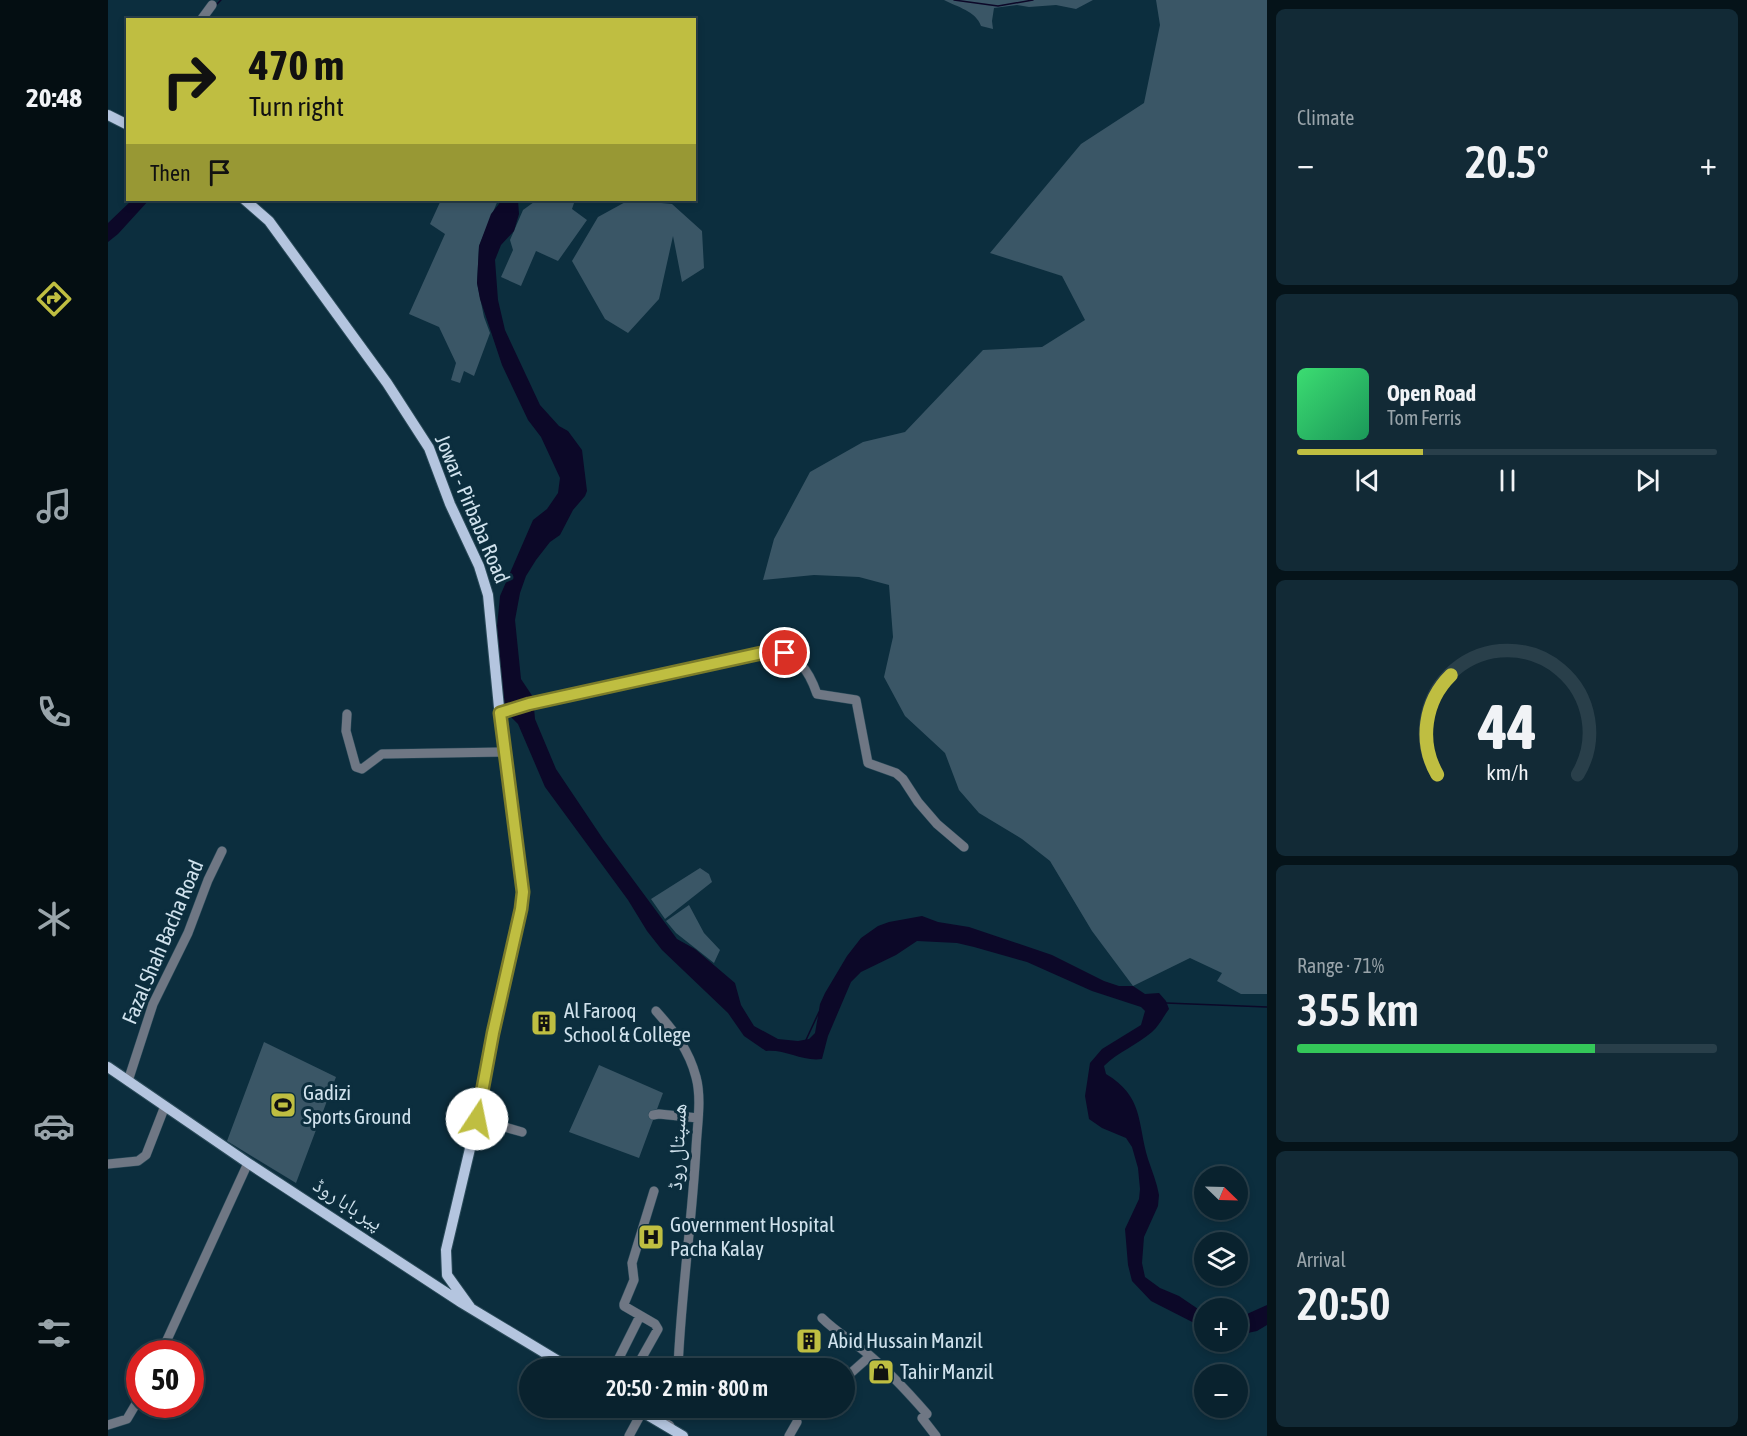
<!DOCTYPE html>
<html lang="en">
<head>
<meta charset="utf-8">
<style>
	:root { --surface:#09222e; --page:#122a36; --text:#f1f3f6; --muted:#99a4aa; --line:#293f4a; --accent:#bfbe41 }
	body { margin:0; font-family:"Asap Condensed","Noto Naskh Arabic",sans-serif; background:var(--page); color:var(--text); height:100vh; display:flex; flex-direction:column; font-size:22px; white-space:nowrap }
	* { box-sizing:border-box; margin:0 }
	p { font-size:20px; color:var(--muted) }
	.icon { flex:none; width:33px; height:33px; fill:none; stroke:currentColor; stroke-width:2; stroke-linecap:round; stroke-linejoin:round }
	.map { position:relative; flex:1; overflow:hidden }
	.details { display:flex; flex-direction:column; gap:9px; padding:9px; background:#051319; width:480px }
	.details>* { flex:none }
	.top-card { position:absolute; left:18px; top:18px; width:570px; height:183px; border-radius:0px; box-shadow:0 3px 9px #0003,0 0 0 2px var(--line); background:#bfbe41; color:#111; overflow:hidden }
	.needle { width:39px; rotate:113deg }
	.fabs { position:absolute; left:1086px; top:1166px; display:grid; gap:12px }
	.fabs a { display:grid; place-items:center; width:54px; height:54px; border-radius:50%; background:var(--surface); box-shadow:0 3px 9px #0003,0 0 0 2px var(--line); font-size:30px }
	.speed { position:absolute; left:18px; top:1340px; display:flex; gap:12px; font-size:30px; font-weight:700; text-align:center }
	.speed>* { display:grid; place-content:center; width:78px; height:78px; border-radius:50%; background:var(--surface); box-shadow:0 3px 9px #0003,0 0 0 2px var(--line); line-height:1 }
	.speed .limit { border:9px solid #d22; background:#fff; color:#111 }
	.pin { position:absolute; display:grid; place-items:center; width:51px; height:51px; color:#fff; margin:-26px; border:3px solid #fff; border-radius:50%; box-shadow:0 2px 6px #0007 }
	.me { position:absolute; width:66px; margin:-33px; rotate:11deg; stroke-linejoin:round; filter:drop-shadow(0 0 4px #0008) }
	.turn { display:flex; align-items:center; gap:21px; height:126px; padding:0 24px; font-size:27px }
	.turn .icon { width:78px; height:78px; stroke-width:2.5 }
	.turn b { display:block; font-size:42px; line-height:51px }
	.then { display:flex; align-items:center; height:57px; padding:0 24px; background:#0003; gap:12px; font-size:22px }
	.big { font-size:45px; font-weight:600; line-height:1.1 }
	.details .widget { flex:1; display:flex; flex-direction:column; justify-content:center; gap:9px; min-width:0; padding:0 21px; border-radius:9px; background:var(--page) }
	.details .dial { align-items:center; gap:0 }
	.dial svg { height:156px; overflow:visible; fill:none; stroke:var(--line); stroke-width:7; stroke-linecap:round; text-anchor:middle }
	.dial text { fill:var(--text); stroke:none }
	.song { display:flex; align-items:center; gap:18px }
	.cover { width:72px; height:72px; border-radius:9px; background:linear-gradient(135deg,hsl(140 70% 55%),hsl(150 70% 35%)) }
	.played { height:6px; border-radius:3px; background:linear-gradient(90deg,var(--accent) 30%,var(--line) 30%) }
	.keys { display:flex; justify-content:space-around; direction:ltr }
	.heat { display:flex; justify-content:space-between; align-items:center; font-size:33px; direction:ltr }
	.charge { height:9px; border-radius:4px; background:linear-gradient(90deg,#34c759 71%,var(--line) 0) }
	.trip { position:absolute; left:411px; top:1358px; width:336px; height:60px; border-radius:30px; background:var(--surface); box-shadow:0 3px 9px #0003,0 0 0 2px var(--line); font-weight:600; line-height:60px; text-align:center }
	main { display:flex; flex:1; min-height:0 }
	.tabs { display:flex; flex-direction:column; width:108px; justify-content:space-around; align-items:center; background:#040e12; color:var(--muted) }
	.tabs .icon { width:42px; height:42px }
	.tabs .selected { color:var(--accent) }
	.tabs b { font-size:27px; color:var(--text) }
	.map>svg:first-child { display:block }
	.green { fill:#3a5666 }
	.water { fill:#0c0828 }
	.lines { fill:none; stroke-linecap:round; stroke-linejoin:round }
	.stream { stroke:#0c0828; stroke-width:1.5 }
	.minor-casing { stroke:#2b4b5a; stroke-width:10 }
	.major-casing { stroke:#2b4b5a; stroke-width:12 }
	.minor { stroke:#6f7784; stroke-width:9 }
	.major { stroke:#b4c5df; stroke-width:10 }
	.route-casing { stroke:#7c7c2a; stroke-width:15 }
	.route { stroke:#bfbe41; stroke-width:10 }
	.labels { text-anchor:middle; stroke-width:6; stroke-linejoin:round; paint-order:stroke }
	.street-label { font-size:21px; fill:#d0e2ed; stroke:#0c2e3e }
	.poi-label { font-size:21px; fill:#d0e2ed; stroke:#0c2e3e; text-anchor:start }
</style>
</head>
<body>
<main>
<nav class="tabs">
<b>20:48</b>
<svg class="icon selected" aria-label="directions" viewBox="0 0 24 24"><path d="M12 3l9 9-9 9-9-9zM9 14v-3h6M13 9l2 2-2 2"/></svg>
<svg class="icon" aria-label="music" viewBox="0 0 24 24"><path d="M9 18V5l10-2v13"/><circle cx="6" cy="18" r="3"/><circle cx="16" cy="16" r="3"/></svg>
<svg class="icon" aria-label="phone" viewBox="0 0 24 24"><path d="M5 4h4l2 5-3 2q2 4 5 5l2-3 5 2v4C11 20 4 13 5 4z"/></svg>
<svg class="icon" aria-label="climate" viewBox="0 0 24 24"><path d="M12 3v18M4 7l16 10M4 17L20 7"/></svg>
<svg class="icon" aria-label="car" viewBox="0 0 24 24"><path d="M5 17H2v-5l4-1 3-4h7l3 4 3 1v5h-3M9 17h6M6 11h13"/><circle cx="7" cy="17" r="2"/><circle cx="17" cy="17" r="2"/></svg>
<svg class="icon" aria-label="filters" viewBox="0 0 24 24"><path d="M4 7h16M4 17h16"/><circle cx="9" cy="7" r="2"/><circle cx="15" cy="17" r="2"/></svg>
</nav>
<div class="map">
<svg width="1159" height="1436" viewBox="0 0 1159 1436">
	<rect width="100%" height="100%" fill="#0c2e3e"/>
	<path class="green" d="M836 0H985L968 9 948 5 921 7 909 5 886 8 884 21 885 29 873 26C868 11 849 7 836 0Z
		M1048 0H1159V994H1133L1109 981 1114 973 1082 958 1025 986 984 931 942 861 914 839 871 813 851 790 837 753 797 716 776 677 785 637 781 585 751 577 706 575 655 580 666 539 702 472 755 442 797 432 875 350 934 347 977 320 954 276 882 253 973 144 1036 103 1052 25Z
		M333 200H390L371 246 369 283 376 317 382 333 366 376 356 371 352 383 343 380 348 363 331 327 301 314 337 234 322 224Z
		M427 200H467L464 209 479 220 450 261 428 251 413 286 393 277 405 250 402 240 415 210 426 202Z
		M521 200 564 204 594 231 596 268 574 282 565 236 551 299 520 333 497 319 464 261 490 217Z
		M592 868 601 874 604 882 557 919 543 899Z
		M581 905 596 933 612 950 606 963 568 933 558 921Z
		M156 1042 228 1077 188 1183 119 1141Z
		M491 1065 555 1093 531 1158 461 1132Z"/>
	<path class="water" d="M24 200H41L10 234 0 242V223Z
		M394 200H410L411 214 406 231 393 245 387 260 390 300 397 330 432 405 451 426 460 431 474 450 479 491 477 496 465 510 452 535 442 542 428 560 418 576 412 593 407 620 413 679 425 697 427 719 448 769 495 839 569 939 587 949 627 983 633 1005 646 1026 670 1039 690 1041 701 1039 707 1033 712 1004 717 993 739 956 753 938 770 926 781 922 814 916 830 922 861 927 944 955 996 981 1011 986H1025L1037 994 1051 993 1058 1001 1061 1009C1055 1017 1051 1026 1044 1032 1029 1045 1010 1052 996 1066L998 1074C1036 1097 1029 1122 1040 1159 1044 1171 1049 1183 1051 1195L1050 1206 1036 1237 1034 1263 1037 1277 1052 1288 1071 1296 1096 1313V1328L1043 1301 1024 1281 1020 1265 1017 1229 1031 1199 1032 1189 1030 1168 1024 1147 1018 1138 994 1128 981 1119 977 1096 982 1063 994 1049 1033 1025 1037 1011 1033 1007 984 991 919 962 866 947 849 943 809 941 788 955 753 972 743 982 720 1036 714 1059C695 1062 677 1049 658 1051L636 1036 620 1013 554 950 539 931 520 900 437 787 410 724 401 715 396 705 389 627 392 596 425 520 439 509 450 493 452 478 433 437 420 420 394 365 372 299 369 283 371 246 383 214Z
		M1159 1305V1325L1149 1331 1130 1335V1318Z"/>
	<g class="lines">
		<path class="stream" d="M846 0 890 6 925 0
			M107 6 113 0
			M1058 1003 1159 1007
			M698 1040 711 1012"/>
		<defs>
			<path id="minor" d="M93 20 104 5
				M392 713 421 704 663 651C690 656 700 668 709 694L748 700 760 763 788 773 795 779 810 802 829 824 856 847
				M239 714 238 731 248 767 254 769 274 754 396 752
				M548 1011C566 1031 581 1050 588 1077 594 1099 589 1126 588 1149 584 1222 573 1295 570 1368
				M20 1081 45 1004 80 933 100 880 114 851
				M545 1115 551 1114 590 1118
				M369 1119 414 1132
				M0 1164 30 1161 38 1155 57 1106
				M714 1318C727 1331 741 1339 755 1350 779 1369 799 1391 819 1414L814 1418 828 1436
				M53 1353 140 1163
				M506 1368 532 1316
				M528 1368 550 1329 547 1324 516 1306V1304L526 1280 524 1263 546 1191
				M736 1379 762 1356
				M0 1425 19 1419 32 1397
				M562 1426 556 1420 567 1410 568 1407
				M521 1436 534 1412
				M681 1436 689 1422"/>
			<path id="major" d="M0 115 20 125
				M137 200 161 221 279 383 321 448 342 504 371 566 380 595 393 728 415 892 413 909 385 1033 369 1119 338 1250 339 1275 362 1307
				M0 1067 140 1163 354 1303 462 1368
				M526 1407 575 1436"/>
		</defs>
		<use href="#minor" class="minor-casing"/>
		<use href="#major" class="major-casing"/>
		<use href="#minor" class="minor"/>
		<use href="#major" class="major"/>
	</g>
	<g class="lines">
		<defs>
			<path id="route" d="M369 1119 385 1033 413 909 415 892 392 713 421 704 663 651 677 653"/>
		</defs>
		<use href="#route" class="route-casing"/>
		<use href="#route" class="route"/>
	</g>
	<defs>
		<symbol id="building-square" viewBox="-11 -11 22 22"><rect x="-9" y="-9" width="18" height="18" rx="4" fill="#bfbe41" stroke="#0c2e3e"/><path d="M-4-6H4V6H1V3H-1V6H-4ZM-2.5-4.3h1.7v1.8h-1.7ZM.8-4.3h1.7v1.8H.8ZM-2.5-1h1.7V.8h-1.7ZM.8-1h1.7V.8H.8Z" fill="#111"/></symbol>
		<symbol id="stadium-square" viewBox="-11 -11 22 22"><rect x="-9" y="-9" width="18" height="18" rx="4" fill="#bfbe41" stroke="#0c2e3e"/><path d="M0-5a6.5 5 0 1 0 0 10a6.5 5 0 1 0 0-10ZM-3.5-1.8h7v3.6h-7Z" fill="#111"/></symbol>
		<symbol id="hospital-square" viewBox="-11 -11 22 22"><rect x="-9" y="-9" width="18" height="18" rx="4" fill="#bfbe41" stroke="#0c2e3e"/><path d="M-5-5h3v3.5h4V-5h3V5h-3V1.5h-4V5h-3Z" fill="#111"/></symbol>
		<symbol id="shop-square" viewBox="-11 -11 22 22"><rect x="-9" y="-9" width="18" height="18" rx="4" fill="#bfbe41" stroke="#0c2e3e"/><path d="M-5-2.5h2.3a2.7 3.5 0 0 1 5.4 0H5L5.5 6h-11ZM-1.5-2.5h3a1.5 2.3 0 0 0-3 0Z" fill="#111"/></symbol>
	</defs>
	<g fill-rule="evenodd">
		<use href="#building-square" x="421" y="1008" width="30" height="30"/>
		<use href="#stadium-square" x="160" y="1090" width="30" height="30"/>
		<use href="#hospital-square" x="528" y="1222" width="30" height="30"/>
		<use href="#building-square" x="686" y="1326" width="30" height="30"/>
		<use href="#shop-square" x="758" y="1357" width="30" height="30"/>
	</g>
	<g class="labels">
		<g class="street-label">
			<text transform="translate(364 509) rotate(67)" y="7">Jowar - Pirbaba Road</text>
			<text transform="translate(55 942) rotate(-67)" y="7">Fazal Shah Bacha Road</text>
			<text transform="translate(569 1147) rotate(-87)" y="7">ھسپتال روڈ</text>
			<text transform="translate(240 1204) rotate(33)" y="7">پیر بابا روڈ</text>
		</g>
		<g class="poi-label">
			<text x="456" y="1018">Al Farooq<tspan x="456" dy="24">School &amp; College</tspan></text>
			<text x="195" y="1100">Gadizi<tspan x="195" dy="24">Sports Ground</tspan></text>
			<text x="562" y="1232">Government Hospital<tspan x="562" dy="24">Pacha Kalay</tspan></text>
			<text x="720" y="1348">Abid Hussain Manzil</text>
			<text x="792" y="1379">Tahir Manzil</text>
		</g>
	</g>
</svg>
<div class="fabs">
<a><svg class="needle" viewBox="-14 -14 28 28"><path d="M0-13l5 13h-10z" fill="#e53935"/><path d="M0 13l5-13h-10z" fill="#99a4aa"/></svg></a>
<a><svg class="icon" aria-label="layers" viewBox="0 0 24 24"><path d="M12 4l9 5-9 5-9-5zM3 14l9 5 9-5"/></svg></a>
<a>+</a>
<a>−</a>
</div>
<div class="speed"><div class="limit">50</div></div>
<div class="pin" style="left:677px;top:653px;background:#d93025"><svg class="icon" aria-label="arrive" viewBox="0 0 24 24"><path d="M6 21V4h12l-3 4 3 4H6"/></svg></div>
<svg class="me" style="left:369px;top:1119px" viewBox="-20 -20 40 40"><circle r="19" fill="#fff"/><path d="M0-13L10 11 0 6-10 11z" fill="#bfbe41"/></svg>
<div class="trip">20:50 · 2 min · 800 m</div>
<div class="top-card">
<div class="turn"><svg class="icon" aria-label="right" viewBox="0 0 24 24"><path d="M7 20v-9h11M14 6l5 5-5 5"/></svg><div><b>470 m</b>Turn right</div></div>
<div class="then">Then<svg class="icon" aria-label="arrive" viewBox="0 0 24 24"><path d="M6 21V4h12l-3 4 3 4H6"/></svg></div>
</div>
</div>
<section class="details">
<div class="widget"><p>Climate</p>
<div class="heat"><a>−</a><b class="big">20.5°</b><a>+</a></div>
</div>
<div class="widget">
<div class="song"><i class="cover"></i><div><b>Open Road</b><p>Tom Ferris</p></div></div>
<div class="played"></div>
<div class="keys"><svg class="icon" aria-label="previous" viewBox="0 0 24 24"><path d="M18 5L8 12l10 7zM5 5v14"/></svg><svg class="icon" aria-label="pause" viewBox="0 0 24 24"><path d="M8 5v14M16 5v14"/></svg><svg class="icon" aria-label="next" viewBox="0 0 24 24"><path d="M6 5l10 7-10 7zM19 5v14"/></svg></div>
</div>
<div class="widget dial"><svg viewBox="0 0 100 80">
<path d="M14 69A42 42 0 1 1 86 69"/>
<path d="M14 69A42 42 0 0 1 21 18" stroke="#bfbe41"/>
<text x="50" y="56" font-size="32" font-weight="700">44</text>
<text x="50" y="72" font-size="11">km/h</text>
</svg></div>
<div class="widget"><p>Range · 71%</p><b class="big">355 km</b><div class="charge"></div></div>
<div class="widget"><p>Arrival</p><b class="big">20:50</b></div>
</section>
</main>
</body>
</html>
